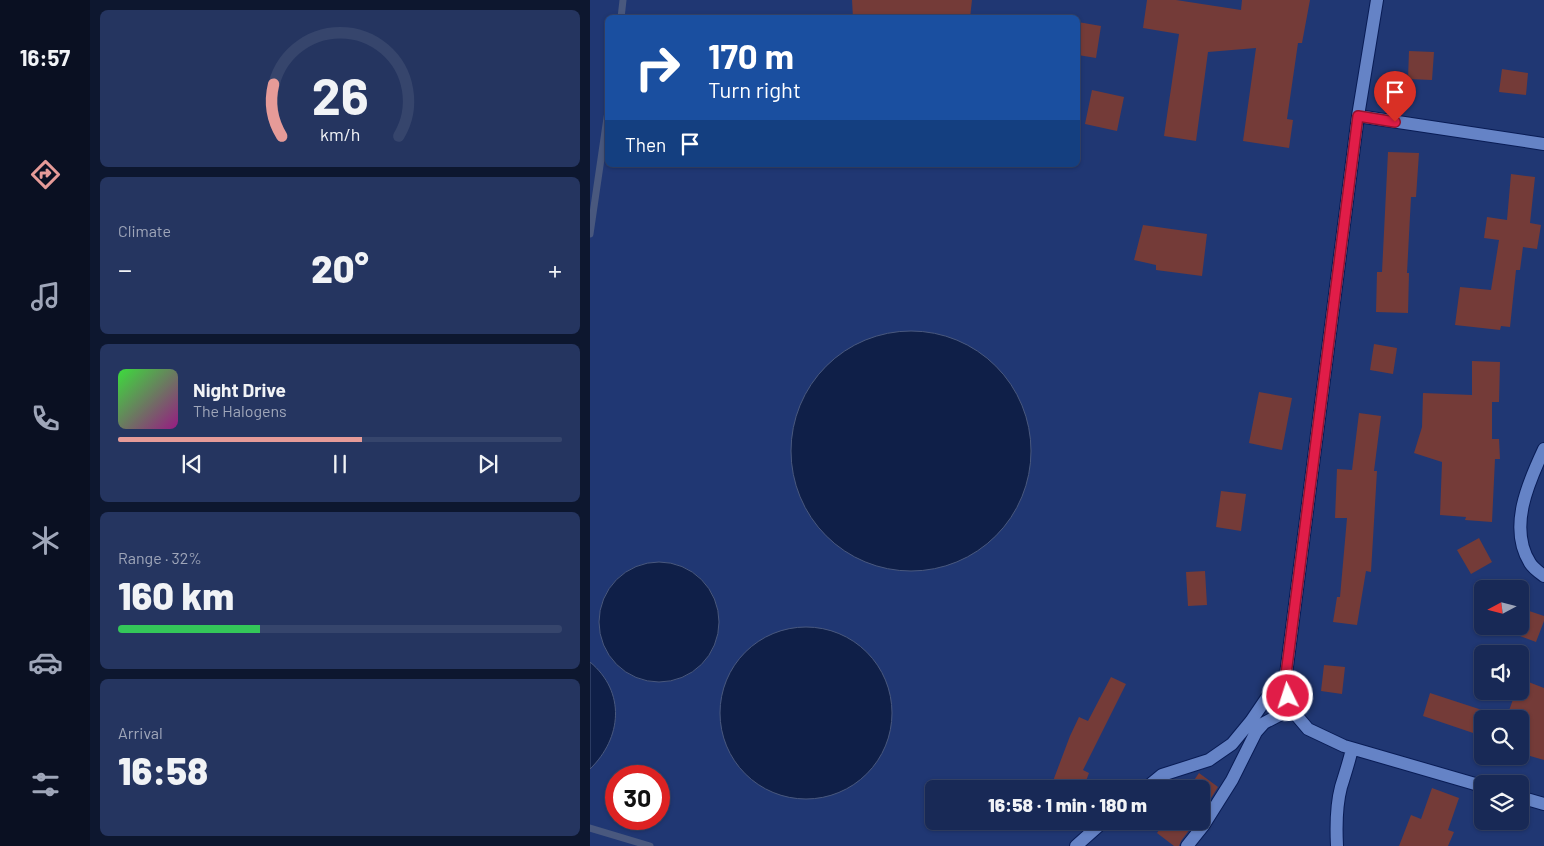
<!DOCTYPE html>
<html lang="en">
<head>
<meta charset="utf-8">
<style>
	:root { --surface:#182956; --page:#253560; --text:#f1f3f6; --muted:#9fa6b9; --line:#36456c; --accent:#e69b98 }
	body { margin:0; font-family:Barlow,sans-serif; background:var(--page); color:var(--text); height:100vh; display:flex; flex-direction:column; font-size:19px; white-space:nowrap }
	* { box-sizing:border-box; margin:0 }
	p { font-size:16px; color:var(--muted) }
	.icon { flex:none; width:28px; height:28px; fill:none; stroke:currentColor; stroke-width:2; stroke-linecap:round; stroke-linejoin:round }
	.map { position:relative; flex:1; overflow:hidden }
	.side { display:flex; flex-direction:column; gap:10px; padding:10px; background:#0d172f; width:500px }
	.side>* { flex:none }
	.banner { position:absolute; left:15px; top:15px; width:475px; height:152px; border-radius:8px; box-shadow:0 1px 4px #0004,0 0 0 1px var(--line); background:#1a4fa0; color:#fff; overflow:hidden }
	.needle { width:32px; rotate:263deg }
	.buttons { position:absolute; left:884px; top:580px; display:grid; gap:10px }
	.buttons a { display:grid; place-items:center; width:55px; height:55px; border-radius:8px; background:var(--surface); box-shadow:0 1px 4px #0004,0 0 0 1px var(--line); font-size:25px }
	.speed { position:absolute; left:15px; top:765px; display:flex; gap:10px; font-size:25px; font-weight:700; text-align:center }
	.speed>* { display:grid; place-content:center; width:65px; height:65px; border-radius:50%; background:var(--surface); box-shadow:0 1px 4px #0004,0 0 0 1px var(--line); line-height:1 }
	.speed .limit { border:8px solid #d22; background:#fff; color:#111 }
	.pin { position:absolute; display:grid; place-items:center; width:42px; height:42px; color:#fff; margin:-51px -21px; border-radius:50% 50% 50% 0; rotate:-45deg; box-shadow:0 0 5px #0007 }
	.pin .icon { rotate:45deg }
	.me { position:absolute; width:55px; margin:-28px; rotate:356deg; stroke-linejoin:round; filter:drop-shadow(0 0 4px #0008) }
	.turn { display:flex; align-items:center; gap:18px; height:105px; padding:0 20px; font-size:22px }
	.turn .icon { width:65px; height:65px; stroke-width:2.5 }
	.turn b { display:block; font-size:35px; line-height:42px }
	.then { display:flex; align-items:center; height:48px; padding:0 20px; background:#0003; gap:10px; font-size:19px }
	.big { font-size:38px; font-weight:800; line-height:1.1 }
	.side .widget { flex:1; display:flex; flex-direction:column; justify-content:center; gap:8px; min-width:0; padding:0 18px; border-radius:8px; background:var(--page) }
	.side .dial { align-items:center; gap:0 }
	.dial svg { height:130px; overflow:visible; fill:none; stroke:var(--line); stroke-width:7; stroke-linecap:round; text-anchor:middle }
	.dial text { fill:var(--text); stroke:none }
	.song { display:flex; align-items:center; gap:15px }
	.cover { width:60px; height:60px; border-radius:8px; background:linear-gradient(135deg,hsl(120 70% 55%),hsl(310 70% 35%)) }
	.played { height:5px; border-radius:2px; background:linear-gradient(90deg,var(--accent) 55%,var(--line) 55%) }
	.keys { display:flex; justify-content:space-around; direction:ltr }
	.heat { display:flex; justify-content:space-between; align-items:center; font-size:28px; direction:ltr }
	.charge { height:8px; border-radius:4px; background:linear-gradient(90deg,#34c759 32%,var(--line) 0) }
	.trip { position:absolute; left:335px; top:780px; width:285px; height:50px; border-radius:8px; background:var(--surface); box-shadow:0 1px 4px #0004,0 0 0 1px var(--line); font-weight:800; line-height:50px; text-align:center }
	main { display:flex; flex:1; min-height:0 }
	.dock { display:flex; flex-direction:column; width:90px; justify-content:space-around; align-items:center; background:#0a1022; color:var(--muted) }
	.dock .icon { width:35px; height:35px }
	.dock .selected { color:var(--accent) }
	.dock b { font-size:22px; color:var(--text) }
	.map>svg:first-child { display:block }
	.water { fill:#0f1f48; stroke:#49587e }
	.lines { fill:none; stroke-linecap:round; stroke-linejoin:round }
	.stream { stroke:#49587e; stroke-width:7 }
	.building { fill:#743b38 }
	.minor-casing { stroke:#091c55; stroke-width:14 }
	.minor { stroke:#6583c6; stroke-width:12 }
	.route-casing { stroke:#92132f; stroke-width:12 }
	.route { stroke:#e11d48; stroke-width:9 }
</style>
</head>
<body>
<main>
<nav class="dock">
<b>16:57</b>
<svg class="icon selected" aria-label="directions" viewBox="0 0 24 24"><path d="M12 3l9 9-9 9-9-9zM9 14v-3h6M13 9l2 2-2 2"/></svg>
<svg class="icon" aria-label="music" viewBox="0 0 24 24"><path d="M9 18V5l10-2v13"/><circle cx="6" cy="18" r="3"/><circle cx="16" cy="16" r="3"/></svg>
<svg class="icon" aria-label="phone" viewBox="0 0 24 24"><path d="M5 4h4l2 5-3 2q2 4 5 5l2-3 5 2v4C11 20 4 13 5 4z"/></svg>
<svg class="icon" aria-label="climate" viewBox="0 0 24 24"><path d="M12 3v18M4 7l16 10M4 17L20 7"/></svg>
<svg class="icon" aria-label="car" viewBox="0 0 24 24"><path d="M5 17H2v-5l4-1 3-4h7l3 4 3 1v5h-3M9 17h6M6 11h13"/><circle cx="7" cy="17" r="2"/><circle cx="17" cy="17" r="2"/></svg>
<svg class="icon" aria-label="filters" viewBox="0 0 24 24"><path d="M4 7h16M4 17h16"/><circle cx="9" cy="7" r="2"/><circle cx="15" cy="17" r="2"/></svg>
</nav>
<section class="side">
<div class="widget dial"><svg viewBox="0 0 100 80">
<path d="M14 69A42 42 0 1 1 86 69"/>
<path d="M14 69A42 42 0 0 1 9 37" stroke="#e69b98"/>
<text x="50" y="56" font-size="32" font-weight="700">26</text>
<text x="50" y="72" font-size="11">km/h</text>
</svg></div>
<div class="widget"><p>Climate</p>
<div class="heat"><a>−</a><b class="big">20°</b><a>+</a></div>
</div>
<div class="widget">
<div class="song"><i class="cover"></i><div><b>Night Drive</b><p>The Halogens</p></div></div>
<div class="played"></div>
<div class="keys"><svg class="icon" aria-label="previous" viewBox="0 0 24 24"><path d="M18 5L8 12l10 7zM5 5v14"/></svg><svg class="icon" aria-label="pause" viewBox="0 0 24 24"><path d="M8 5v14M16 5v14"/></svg><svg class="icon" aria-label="next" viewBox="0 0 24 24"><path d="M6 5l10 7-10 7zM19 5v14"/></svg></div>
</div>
<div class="widget"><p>Range · 32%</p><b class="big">160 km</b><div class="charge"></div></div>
<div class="widget"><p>Arrival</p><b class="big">16:58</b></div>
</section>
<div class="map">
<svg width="954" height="846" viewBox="0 0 954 846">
	<rect width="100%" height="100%" fill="#203773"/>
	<path class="water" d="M201 451a120 120 0 1 1 240 0a120 120 0 1 1-240 0Z
		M9 622a60 60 0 1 1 120 0a60 60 0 1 1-120 0Z
		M130 713a86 86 0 1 1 172 0a86 86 0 1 1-172 0Z
		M0 662C36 692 32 738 0 769Z"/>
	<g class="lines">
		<path class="stream" d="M31 18 33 0
			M0 234 18 111
			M0 828 60 846"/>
	</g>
	<path class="building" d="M262 0H382L380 18H263Z
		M557 0H586L651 10 652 0H720L712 43H708L697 119 703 120 699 148 653 141 666 48 618 52 606 141 574 136 589 34 553 28Z
		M488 22 511 26 506 58 488 55Z
		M819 51 844 52 842 80 818 79Z
		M912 69 938 73 936 95 909 92Z
		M502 90 534 97 527 131 495 124Z
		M798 152 829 153 826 197H821L817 273H819L818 313 786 312 787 272H792Z
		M921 174 945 177 940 223 951 225 947 249 933 247 930 270H926L920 327 911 326 910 330 865 325 870 287 901 290 909 240 894 238 897 217 917 220Z
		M553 225 617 234 612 276 566 270V265L544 260Z
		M784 344 807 348 803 374 780 370Z
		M882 361 910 362 909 402H902V439H909L910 459H905L902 522 875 520 876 517 850 515 852 462 824 453 832 427 833 393 882 395Z
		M669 392 702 398 692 450 659 443Z
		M769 413 791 416 784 471H787L781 572 776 571 767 625 743 622 747 597H750L757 518H745L747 469 762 470Z
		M631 491 656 494 651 531 626 527Z
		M889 538 902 562 881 574 867 550Z
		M615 571 617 605 598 606 596 572Z
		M930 608 954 616V621L946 642 930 636Z
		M734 665 755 667 752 694 731 691Z
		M521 677 536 684 493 770 499 773 493 789H460L480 736 489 717 498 721Z
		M931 679 954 688V760L930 753V719H916L926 691H930Z
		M840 693 892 710V736L833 716Z
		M609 773 628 787 611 814V789H598Z
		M842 788 869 798 858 830 864 832 858 846H809L821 815 831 819Z
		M575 821H606L591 841 589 846H584L567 833Z"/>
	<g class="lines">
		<defs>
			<path id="minor" d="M787 0 768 116 695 682 701 709 718 729 754 746 892 786
				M768 116 954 144
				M954 449C938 483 918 528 940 563 943 568 950 573 954 576
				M555 789 572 775 619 760 642 744 661 721 678 696 695 682
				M930 797 954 804
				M486 846 514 821
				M597 846 613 826 642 780 666 732 674 723 701 709
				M747 846C746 826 746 806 751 787 755 774 759 762 762 749"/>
		</defs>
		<use href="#minor" class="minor-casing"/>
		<use href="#minor" class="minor"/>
	</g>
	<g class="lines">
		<defs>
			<path id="route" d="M698 696 695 682 768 116 805 122"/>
		</defs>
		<use href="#route" class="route-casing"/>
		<use href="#route" class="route"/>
	</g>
</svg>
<div class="buttons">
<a><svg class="needle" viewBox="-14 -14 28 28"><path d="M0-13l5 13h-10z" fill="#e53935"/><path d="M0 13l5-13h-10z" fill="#9fa6b9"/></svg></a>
<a><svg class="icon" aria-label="sound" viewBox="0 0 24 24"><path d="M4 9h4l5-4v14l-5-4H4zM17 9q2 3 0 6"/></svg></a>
<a><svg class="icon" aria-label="search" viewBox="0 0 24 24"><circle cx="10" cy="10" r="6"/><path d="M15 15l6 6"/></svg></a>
<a><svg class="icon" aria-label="layers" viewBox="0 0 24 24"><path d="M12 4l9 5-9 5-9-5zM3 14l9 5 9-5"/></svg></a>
</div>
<div class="speed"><div class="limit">30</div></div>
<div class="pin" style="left:805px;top:122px;background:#d93025"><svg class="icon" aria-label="arrive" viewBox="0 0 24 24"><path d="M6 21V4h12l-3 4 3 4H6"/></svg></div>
<svg class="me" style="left:698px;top:696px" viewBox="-20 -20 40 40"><circle r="17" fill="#e11d48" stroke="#fff" stroke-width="3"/><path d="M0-11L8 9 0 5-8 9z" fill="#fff"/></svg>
<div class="trip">16:58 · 1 min · 180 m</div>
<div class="banner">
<div class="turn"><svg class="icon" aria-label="right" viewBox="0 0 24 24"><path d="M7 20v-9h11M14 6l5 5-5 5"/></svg><div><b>170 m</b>Turn right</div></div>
<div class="then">Then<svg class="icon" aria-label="arrive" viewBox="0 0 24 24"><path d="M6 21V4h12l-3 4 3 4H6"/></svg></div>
</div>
</div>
</main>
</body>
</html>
